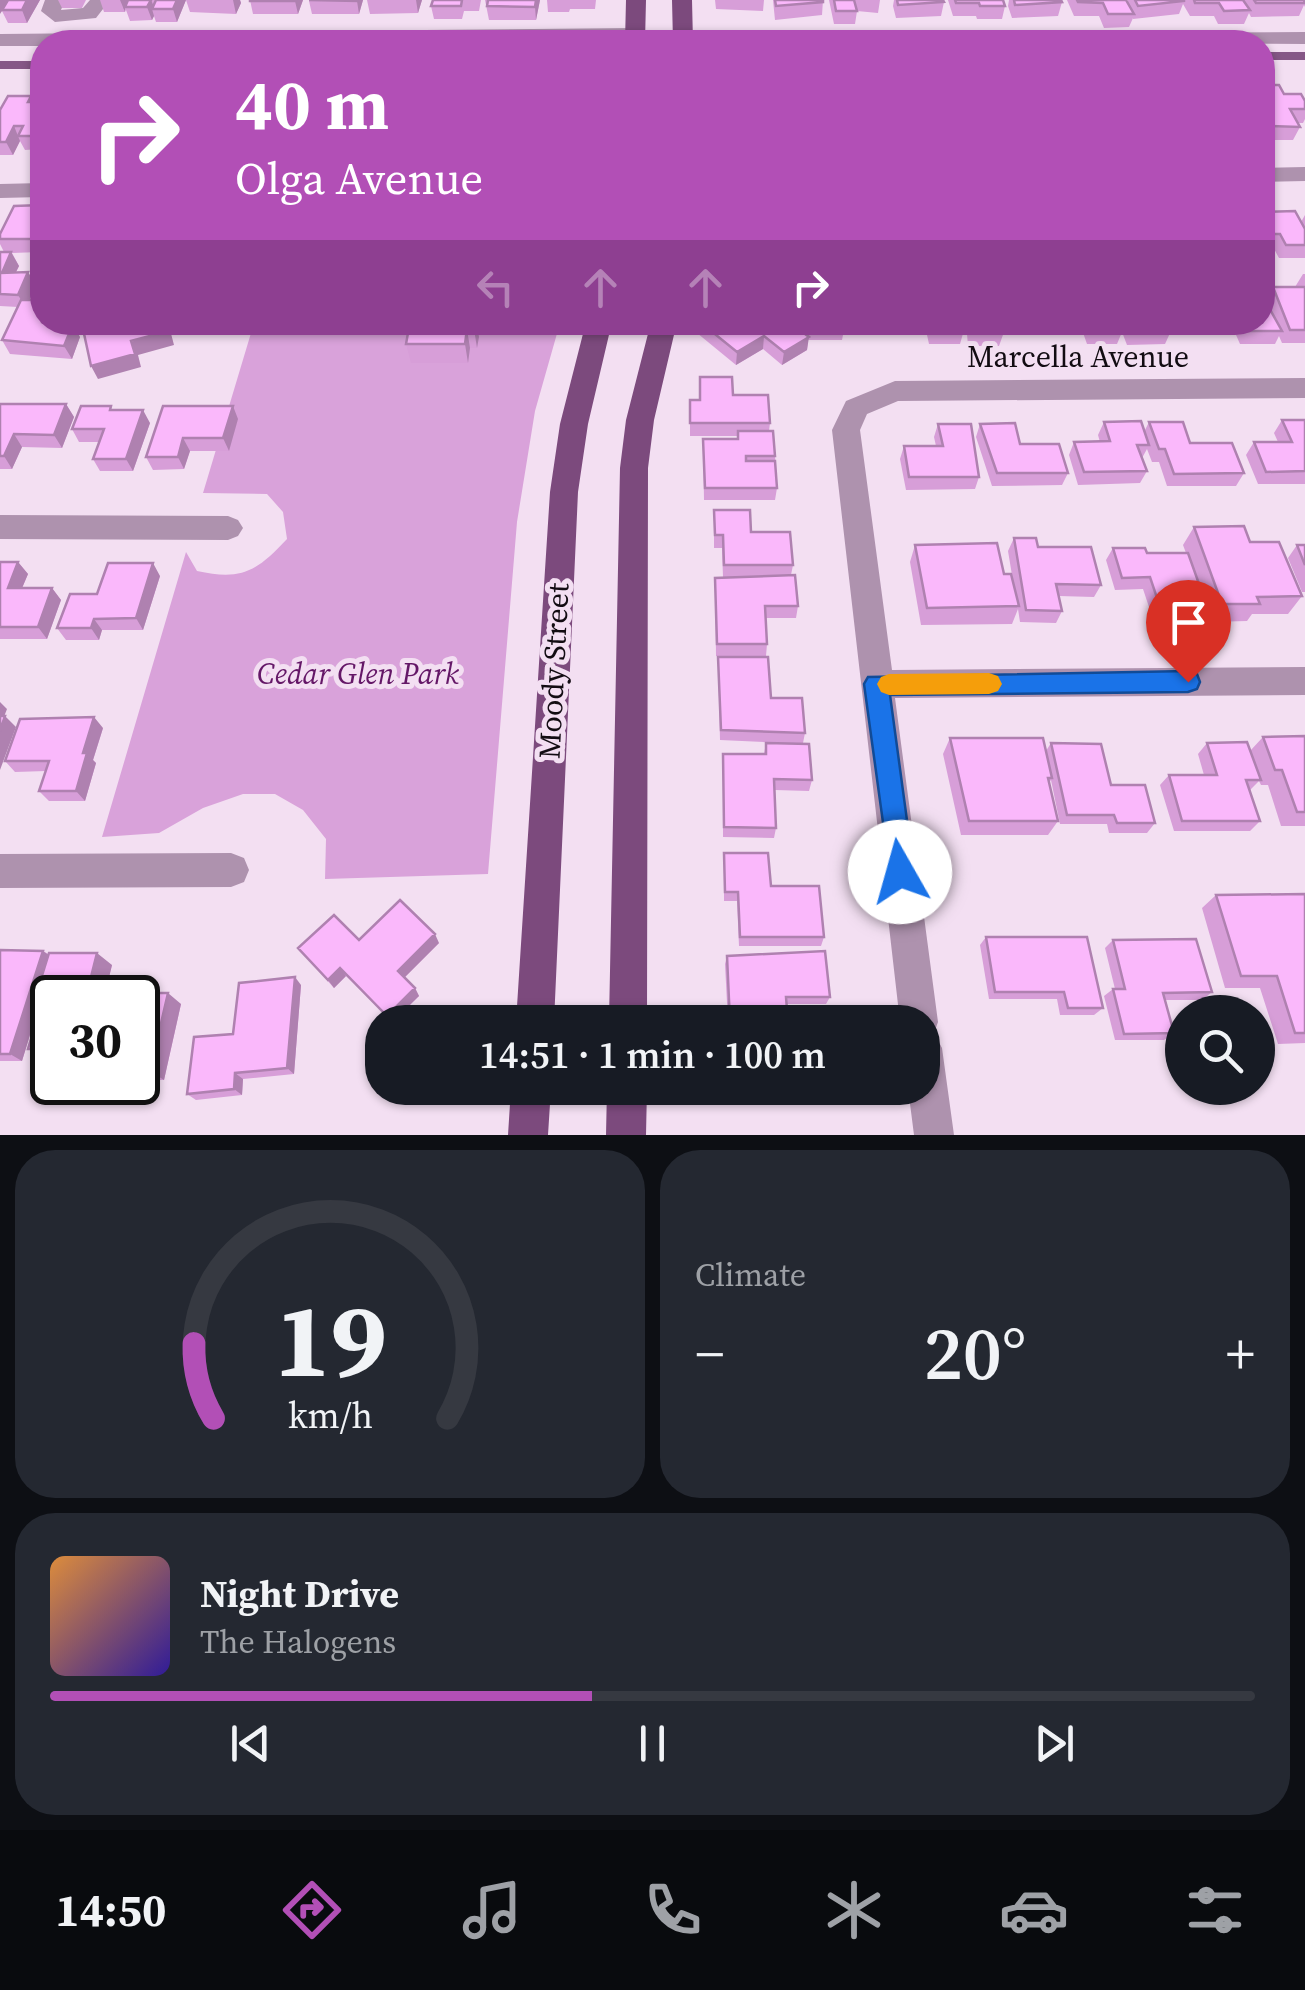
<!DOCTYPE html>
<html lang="en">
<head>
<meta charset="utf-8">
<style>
	:root { --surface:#171b24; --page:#242831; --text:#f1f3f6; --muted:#9ea1a6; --line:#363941; --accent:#b24fb6 }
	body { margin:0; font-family:"Source Serif 4",serif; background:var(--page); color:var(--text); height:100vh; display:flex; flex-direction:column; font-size:38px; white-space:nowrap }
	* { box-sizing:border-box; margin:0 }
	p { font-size:32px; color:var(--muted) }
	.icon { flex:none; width:55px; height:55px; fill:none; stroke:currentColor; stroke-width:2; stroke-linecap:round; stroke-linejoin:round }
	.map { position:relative; height:1135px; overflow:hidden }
	.sheet { display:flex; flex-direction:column; gap:15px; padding:15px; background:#0d0f14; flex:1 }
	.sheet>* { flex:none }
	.guide { position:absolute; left:30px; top:30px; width:1245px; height:305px; border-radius:40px; box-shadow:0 2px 8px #0004; background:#b24fb6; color:#fff; overflow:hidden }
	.fabs { position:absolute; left:1165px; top:995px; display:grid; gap:20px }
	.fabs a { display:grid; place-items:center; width:110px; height:110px; border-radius:50%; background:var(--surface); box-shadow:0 2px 8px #0004; font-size:50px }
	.speed { position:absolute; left:30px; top:975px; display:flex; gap:20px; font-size:50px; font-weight:700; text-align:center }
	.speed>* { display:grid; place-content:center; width:130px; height:130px; border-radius:50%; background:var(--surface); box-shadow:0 2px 8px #0004; line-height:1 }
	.speed .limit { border:5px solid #111; border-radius:15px; background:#fff; color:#111 }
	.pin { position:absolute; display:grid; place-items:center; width:85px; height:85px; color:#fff; margin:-102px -42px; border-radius:50% 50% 50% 0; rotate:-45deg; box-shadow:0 0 10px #0007 }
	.pin .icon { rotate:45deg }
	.me { position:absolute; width:110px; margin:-55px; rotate:353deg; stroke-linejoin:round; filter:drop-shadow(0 0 8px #0008) }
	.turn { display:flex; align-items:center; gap:35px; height:210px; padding:0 40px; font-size:45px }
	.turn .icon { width:130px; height:130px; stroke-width:2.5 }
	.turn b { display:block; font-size:70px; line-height:85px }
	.lanes { display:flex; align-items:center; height:95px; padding:0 40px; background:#0003; justify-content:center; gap:50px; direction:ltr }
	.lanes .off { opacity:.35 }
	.big { font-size:75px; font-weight:600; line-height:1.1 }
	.sheet .widget { flex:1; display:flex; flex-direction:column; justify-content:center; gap:15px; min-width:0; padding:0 35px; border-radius:40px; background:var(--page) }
	.sheet .dial { align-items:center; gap:0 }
	.dial svg { height:260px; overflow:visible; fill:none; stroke:var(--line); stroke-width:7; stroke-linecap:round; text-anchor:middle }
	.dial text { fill:var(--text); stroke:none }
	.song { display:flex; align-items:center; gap:30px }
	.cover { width:120px; height:120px; border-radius:15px; background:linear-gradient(135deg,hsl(30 70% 55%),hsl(250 70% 35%)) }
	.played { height:10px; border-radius:5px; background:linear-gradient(90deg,var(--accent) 45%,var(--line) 45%) }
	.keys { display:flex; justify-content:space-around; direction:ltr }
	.heat { display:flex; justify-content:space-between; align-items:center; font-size:55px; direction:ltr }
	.sheet .tiles { flex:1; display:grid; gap:15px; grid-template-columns:1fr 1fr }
	.widget:last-child { grid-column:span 2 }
	.trip { position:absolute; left:365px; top:1005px; width:575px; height:100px; border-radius:40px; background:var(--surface); box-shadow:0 2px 8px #0004; font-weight:600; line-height:100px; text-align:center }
	.dock { display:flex; height:160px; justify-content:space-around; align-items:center; background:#090b0e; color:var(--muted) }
	.dock .icon { width:70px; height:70px }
	.dock .on { color:var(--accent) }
	.dock b { font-size:45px; color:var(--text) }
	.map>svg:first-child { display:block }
	.green { fill:#d9a2da }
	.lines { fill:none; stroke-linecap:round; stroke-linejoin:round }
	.stream { stroke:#855786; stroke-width:8 }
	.minor { fill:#ae92ae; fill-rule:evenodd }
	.major { fill:#7c4a7d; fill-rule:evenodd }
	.wall { fill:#d79ed8 }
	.shaded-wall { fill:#af81b0 }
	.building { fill:#fab8fb; stroke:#af81b0; stroke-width:2.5 }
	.route { fill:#1a73e8; stroke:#114b97; stroke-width:2.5 }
	.slow { fill:#f59e0b }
	.labels { text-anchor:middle; stroke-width:10; stroke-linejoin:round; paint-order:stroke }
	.street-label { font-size:30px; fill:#120c12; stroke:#f3dff2 }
	.park-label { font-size:30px; font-style:italic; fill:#641767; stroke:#f3dff2 }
</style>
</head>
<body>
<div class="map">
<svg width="1305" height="1135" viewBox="0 0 1305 1135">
	<rect width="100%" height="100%" fill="#f3dff2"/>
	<path class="green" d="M254 323H560L535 411 517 522 488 874 325 879 326 839 303 810 275 794H243L203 808 159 833 102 837 186 552 197 571C242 581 257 571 287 539L283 512 267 494 203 493Z"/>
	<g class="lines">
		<path class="stream" d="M1262 56H1305
			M0 65H42"/>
		<path class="minor" d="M45 0H65L61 10 83 8 90 0H110L96 18 55 22 41 11Z
			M635 28 645 34 642 38 42 42V46H0V34Z
			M1305 32V44L673 41 683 35Z
			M1305 167V181L1262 182V168Z
			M42 183V197L0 198V184Z
			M1305 378V398L898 401 867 414 860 430 892 670 1305 667V695L895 698 938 1022 934 1033 942 1048 954 1135H914L908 1088H922V1022H900L832 430 846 401 895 381Z
			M0 515 228 516 238 520 243 528 238 536 228 540 0 539Z
			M231 853 244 858 249 870 244 882 231 887 0 888V854Z"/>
		<path class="major" d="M626 0H646L645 42H625Z
			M672 0H692L693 42H673Z
			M586 322H612L588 424 578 492 554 1022H516L550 492 560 424Z
			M651 322H677L654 420 648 468 647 1022H609L620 468 626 420Z
			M511 1088H551L548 1135H508Z
			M607 1088H647L646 1135H606Z"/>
	</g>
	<path class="wall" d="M0 0H40L27 23H8L2 11Z
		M58 0H86L82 8H62Z
		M100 0H186L177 22H156L154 16 152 20 130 21 126 10 125 12H104Z
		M186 0H240L241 3 236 14 190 12Z
		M250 0H303L298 14H253Z
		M363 0 359 14H312L309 1Z
		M367 0H422L418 13 370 14Z
		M433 0H481L479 11H464L462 19H434L431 6Z
		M485 0H540L536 20H489Z
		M547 0H596L595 9H570L569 12H548Z
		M715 0H764L763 11 716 9Z
		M773 0H823L822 15 775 20Z
		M829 0H880L878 13 857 11 855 24H834Z
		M894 0H943L944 2 941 16 896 18 893 6Z
		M948 0H1003L1005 6 1002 19H977L976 16H953Z
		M1009 0H1061L1062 2 1058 16 1012 18 1008 6Z
		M1067 0H1126L1128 3V0H1305V7L1304 5 1299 16 1251 17 1249 13 1244 24H1218L1214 16H1190L1183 4 1179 14 1133 19V18L1129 27 1104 28 1099 16H1074Z
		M1262 85 1305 101V119L1303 123H1298L1300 127 1293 140H1262Z
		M31 96 34 102H39L42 109V149L25 150 20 141 13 155H0V110Z
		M42 205V246L40 252 12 253 19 266 16 272H28L36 286 29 300 42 322H60L59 324 80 337 72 359 10 354 2 340 18 307 0 306V252H4L0 244V234Z
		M1262 208 1265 212 1301 222 1305 215V258H1279L1273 247H1262Z
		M1303 274H1305V343H1282L1279 336 1275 344H1240L1233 328H1200L1198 322H1262L1266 301 1273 287H1295Z
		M410 322H524V325H477L479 337 477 348H470L468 363H411L406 344Z
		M698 322H789L806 335 805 322H872L870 334 843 335 842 340H808L807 350 782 365 763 349 736 365 697 333Z
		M888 322H962L964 330 960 344H929L925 326H888Z
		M966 322H1032L1031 327 1002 328 1004 332 999 346H968Z
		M1043 322H1168L1171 331 1165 344 1127 345 1122 332 1117 344H1087L1081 327H1044Z
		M700 377 770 423 769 431 775 456 777 488 775 500H704L703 439H737V436H690V400H699Z
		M0 404H66L74 417 62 448 22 447 12 469H0Z
		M163 406 238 419 229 451H190L184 469 153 470 146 457Z
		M114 410 150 423 133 471H100L93 459 99 442H79L72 429Z
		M1282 420H1305V484H1258L1246 455 1254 442H1278L1274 433Z
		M1104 422 1144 432 1149 422 1244 473 1236 486H1167L1159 462H1152L1147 449 1142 458 1147 471 1140 483 1078 485 1069 455 1074 442H1100L1098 435Z
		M938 424 979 477 975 489 906 490 900 459 904 446H936L934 437Z
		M980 424 1020 444 1068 473 1062 485 992 486 976 437Z
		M714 510 751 532 793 565 791 575 798 606 796 618H766L767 644 766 656H716L715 578 723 577 722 548H714Z
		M1194 527 1250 542 1302 596 1288 614H1252L1247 621 1210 622 1207 615 1201 624 1155 625 1143 589 1115 590 1106 560 1113 548 1147 553H1186L1183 545Z
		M1014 538 1038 547 1101 585 1094 597 1059 596 1062 611 1056 623 1020 622 1018 609 1012 624 921 625 910 562 915 545 1004 574 1014 587 1008 551Z
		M1297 545H1305V592H1302L1288 558Z
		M0 562H18L28 574 22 588H52L61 600 47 639H0Z
		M160 576 143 630H102L99 640H66L57 628 97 594Z
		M718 657 771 698 805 733 803 743 812 780 809 791 775 790 776 828 774 838 723 837V754H764L766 743H783L720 740Z
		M103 728 93 760 96 763 85 801H49L39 791 46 771 15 772 5 761Z
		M1305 736V826H1281L1268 785H1261L1259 781 1250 790 1260 821 1250 831H1174L1160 785 1169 775H1204L1198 754 1207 743 1250 751 1263 737Z
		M950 738 1046 751 1051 743 1111 785 1155 823 1147 833H1109L1107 824H1060L1051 780 1049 783 1058 821 1048 835H961L943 754Z
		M724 853 771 886 824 937 821 946H739L737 901H724Z
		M1305 894V1043L1278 1044 1260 988H1225L1202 908 1216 895Z
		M986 937 1103 1008 1094 1015H1060L1057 999H989L980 945Z
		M359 940 439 943 405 977 415 988 419 996 393 1022 346 976 334 988 298 948Z
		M1113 940 1212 992 1202 1000H1165L1174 1033 1164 1040H1115L1104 996 1113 989H1115L1105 948Z
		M0 950 43 951 48 954 112 965 106 989 141 988 147 993 181 1004 164 1080H138V998H52V1059H45L28 1049 41 999 22 1061H0Z
		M727 956 830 997 826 1004H786L788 1022H728L725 964Z
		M301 985 294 1074 243 1079 242 1095 196 1100 187 1094 233 1034Z"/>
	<path class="shaded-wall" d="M0 0H9L0 14Z
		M27 0H40L27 23 22 10Z
		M120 0H130L125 7V12Z
		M151 0 155 9H152L154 16 152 20 147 7Z
		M177 0H186L177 22 173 9Z
		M233 0H240L241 3 236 14Z
		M296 0H303L298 14 295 1Z
		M357 0H363L359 14 357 1Z
		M416 0H422L418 13Z
		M536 0H540L536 20 535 7Z
		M14 126 20 141 13 155 6 142Z
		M42 218V246L40 252 33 239Z
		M11 252 19 266 9 286 2 273Z
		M28 272 36 286 26 308 18 295Z
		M166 322H168L174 345 138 355 141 367 98 379 91 366Z
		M475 322H476L479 337 477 348 474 329Z
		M73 324 80 337 72 359 64 346Z
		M467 329 470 348 468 363 465 344Z
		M764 336 763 349 736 365 737 352Z
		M809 337 807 350 782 365 784 352Z
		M66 404 74 417 62 448 54 435Z
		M233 406 238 419 229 451 223 438Z
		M143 410 150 423 133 471 126 459Z
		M14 434 22 447 12 469 4 456Z
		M183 438 190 451 184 469 178 457Z
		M18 562 28 574 17 600 8 588Z
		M153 563 160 576 143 630 136 618Z
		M52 588 61 600 47 639 38 627Z
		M94 619 102 630 99 640 91 628Z
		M0 702 7 709 0 727Z
		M5 716 16 727 0 770V731Z
		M94 717 103 728 93 760 96 763 85 801 76 791 83 753Z
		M435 934 439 943 403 979 398 971Z
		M43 951 54 959 36 995 41 999 22 1061 10 1054Z
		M97 953 112 965 104 998 88 989Z
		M340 968 346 976 334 988 328 980Z
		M295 977 301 985 294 1074 287 1068Z
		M415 988 419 996 392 1022 387 1016Z
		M168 993 181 1004 164 1080 150 1071Z
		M235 1073 243 1079 242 1095 234 1089Z"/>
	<path class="building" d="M8 0H27L22 10H2Z
		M128 0H151L147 7H125Z
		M156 0H177L173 9H152Z
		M250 0H296L295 1H250Z
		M309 0H357V1Z
		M433 0H462L461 6H431Z
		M488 0H536L535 7 487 6Z
		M775 0H823V2L776 6Z
		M834 0H854L857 11H836Z
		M897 0H943L944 2 898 5Z
		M955 0H1003L1005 6H980L979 3H956Z
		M1014 0H1061L1062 2 1015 5Z
		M1077 0H1126L1134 14H1108L1103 3 1078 2Z
		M1135 0H1184V1L1138 6Z
		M1194 0H1243L1250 10 1224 11 1219 3H1195Z
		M1254 0H1304L1305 3H1256Z
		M1262 85H1279L1284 94H1301L1305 101V109H1290L1300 127 1268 126 1262 117Z
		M8 96H31L28 102H39L35 109H42V136H18L23 126H14L6 142H0V110Z
		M42 205V218L33 239H0V234L14 206Z
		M1262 208 1265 212 1295 211 1305 229V245H1286L1280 234H1262Z
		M0 252H11L2 273 28 272 18 295 0 294Z
		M1273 287H1305V330H1290Z
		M1262 295 1282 331H1248L1244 322H1262Z
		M21 300H42V322H46V324H73L64 346 2 340Z
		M106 322H166L169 331 131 341 135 354 91 366 83 329Z
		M410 322H475L474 329H467L465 344H406Z
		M700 322H789L809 337 784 352 764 336 737 352Z
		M808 322H844L845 327H809Z
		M931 322H962L964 330 932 331Z
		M971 322H1001L1004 332H972Z
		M1089 322H1119L1123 331H1092Z
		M1130 322H1168L1171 331H1133Z
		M700 377H732L733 395H768L770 423H690V400H700Z
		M0 404H66L54 435 14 434 4 456H0Z
		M81 406H111L110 410H143L126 459H93L104 429H72Z
		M163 406H233L223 438H183L178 457H146Z
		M1282 420H1305V471L1266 472 1254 442H1292Z
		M1141 421 1149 445H1137L1147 471 1084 472 1074 442 1110 441 1104 422Z
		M1149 422H1183L1190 443H1232L1244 473 1174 474 1165 449H1159Z
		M1015 423 1020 444H1059L1068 473H997L980 424Z
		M938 424H971L979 477H909L904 446H943Z
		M738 431H773L775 456H746V461H775L777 488H705L703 439H738Z
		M714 510H750L751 532H790L793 565H724L723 535H715Z
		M1244 526 1250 542H1279L1302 596 1257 597 1260 604H1222L1194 527Z
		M1014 538H1036L1038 547H1091L1101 585 1056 584 1062 611 1026 610Z
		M997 543 1004 574H1011L1019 606 927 608 915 545Z
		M1297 545H1305V565Z
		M1113 548H1145L1147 553H1188L1209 612 1162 613 1150 577 1122 578Z
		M0 562H18L8 588H52L38 627H0Z
		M108 563H153L136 618 94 619 91 628H57L70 594H97Z
		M795 575 798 606H765L767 644H717L715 578Z
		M718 657H768L771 698H802L805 733 721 730Z
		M0 716H5L0 731Z
		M94 717 83 753H87L76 791H39L49 761H5L20 719Z
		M1305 736V812H1297L1282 770H1275L1263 737Z
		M950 738H1043L1052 778H1048L1058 821H969Z
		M1247 742 1261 780H1246L1260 821H1182L1169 775H1217L1207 743Z
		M766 743 809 744 812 780 774 779 776 828 724 827 723 754H766Z
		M1051 743 1101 744 1111 785H1145L1155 823H1117L1114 815H1067Z
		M724 853H768L771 886H819L824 937H740L738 892H725Z
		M1305 894V1033H1295L1277 976H1241L1216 895Z
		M400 900 435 934 398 971 415 988 387 1016 340 968 328 980 298 948 334 915 359 940Z
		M986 937H1087L1103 1008H1068L1064 992H995Z
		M1196 939 1212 992 1163 993 1174 1033 1124 1034 1113 989H1125L1113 940Z
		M0 950 43 951 10 1054H0Z
		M825 951 830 997H786L788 1022H730L727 956Z
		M49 953H97L88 989 141 988 139 993H168L150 1071H138V998H52V1049H28L44 995H36Z
		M295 977 287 1068 235 1073 234 1089 187 1094 194 1037 233 1034 239 983Z"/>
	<path class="route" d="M1188 671 1197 674 1200 682 1197 689 1188 692 890 695 914 872 910 881 900 885 891 881 864 684 868 677Z"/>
	<path class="slow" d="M989 673 998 676 1002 684 998 691 989 694 889 695 881 692 877 684 881 677 889 674Z"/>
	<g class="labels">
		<g class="street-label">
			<text x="1078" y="367">Marcella Avenue</text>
			<text transform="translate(554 671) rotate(-87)" y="10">Moody Street</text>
		</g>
		<g class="park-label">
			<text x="358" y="684">Cedar Glen Park</text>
		</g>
	</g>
</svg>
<div class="fabs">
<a><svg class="icon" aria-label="search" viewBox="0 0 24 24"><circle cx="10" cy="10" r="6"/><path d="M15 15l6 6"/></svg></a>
</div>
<div class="speed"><div class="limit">30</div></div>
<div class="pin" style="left:1188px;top:682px;background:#d93025"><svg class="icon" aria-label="arrive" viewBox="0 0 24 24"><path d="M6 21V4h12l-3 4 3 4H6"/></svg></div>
<svg class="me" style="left:900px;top:872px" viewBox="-20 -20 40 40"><circle r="19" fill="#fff"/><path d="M0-13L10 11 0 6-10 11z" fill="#1a73e8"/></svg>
<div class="trip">14:51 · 1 min · 100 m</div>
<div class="guide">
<div class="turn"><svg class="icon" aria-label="right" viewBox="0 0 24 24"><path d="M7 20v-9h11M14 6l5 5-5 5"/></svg><div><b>40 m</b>Olga Avenue</div></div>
<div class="lanes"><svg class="icon off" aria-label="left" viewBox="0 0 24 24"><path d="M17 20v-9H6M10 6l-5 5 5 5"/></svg><svg class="icon off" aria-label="ahead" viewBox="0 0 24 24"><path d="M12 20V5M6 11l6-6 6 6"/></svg><svg class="icon off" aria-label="ahead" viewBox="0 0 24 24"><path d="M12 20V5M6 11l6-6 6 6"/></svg><svg class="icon" aria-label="right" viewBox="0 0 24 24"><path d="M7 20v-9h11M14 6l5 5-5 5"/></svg></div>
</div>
</div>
<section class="sheet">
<div class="tiles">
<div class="widget dial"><svg viewBox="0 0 100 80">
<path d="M14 69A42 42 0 1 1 86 69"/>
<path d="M14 69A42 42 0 0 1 8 46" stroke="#b24fb6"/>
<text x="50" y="56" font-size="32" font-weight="700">19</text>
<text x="50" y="72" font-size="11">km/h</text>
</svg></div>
<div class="widget"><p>Climate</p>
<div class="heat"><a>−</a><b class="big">20°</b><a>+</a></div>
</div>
<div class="widget">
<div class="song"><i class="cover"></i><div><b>Night Drive</b><p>The Halogens</p></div></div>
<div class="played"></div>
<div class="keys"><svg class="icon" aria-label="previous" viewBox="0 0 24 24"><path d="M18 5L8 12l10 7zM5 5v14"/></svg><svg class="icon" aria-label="pause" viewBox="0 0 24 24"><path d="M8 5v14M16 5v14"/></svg><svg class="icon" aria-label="next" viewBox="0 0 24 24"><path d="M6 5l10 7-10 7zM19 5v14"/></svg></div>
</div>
</div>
</section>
<nav class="dock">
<b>14:50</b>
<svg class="icon on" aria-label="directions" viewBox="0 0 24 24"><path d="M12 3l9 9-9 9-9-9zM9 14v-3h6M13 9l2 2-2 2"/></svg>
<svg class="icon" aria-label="music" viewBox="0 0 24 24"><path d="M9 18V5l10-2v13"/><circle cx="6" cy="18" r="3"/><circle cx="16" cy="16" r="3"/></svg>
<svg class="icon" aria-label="phone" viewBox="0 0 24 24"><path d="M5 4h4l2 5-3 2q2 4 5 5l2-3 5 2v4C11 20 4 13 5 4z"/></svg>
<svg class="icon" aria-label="climate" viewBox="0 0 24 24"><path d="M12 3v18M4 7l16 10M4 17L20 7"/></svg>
<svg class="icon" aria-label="car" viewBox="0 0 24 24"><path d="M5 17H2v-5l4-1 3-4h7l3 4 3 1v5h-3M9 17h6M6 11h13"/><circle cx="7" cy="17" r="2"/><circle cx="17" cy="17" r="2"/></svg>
<svg class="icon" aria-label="filters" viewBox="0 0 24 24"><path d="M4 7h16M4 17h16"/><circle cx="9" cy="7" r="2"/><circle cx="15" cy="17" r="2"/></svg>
</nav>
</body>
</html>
